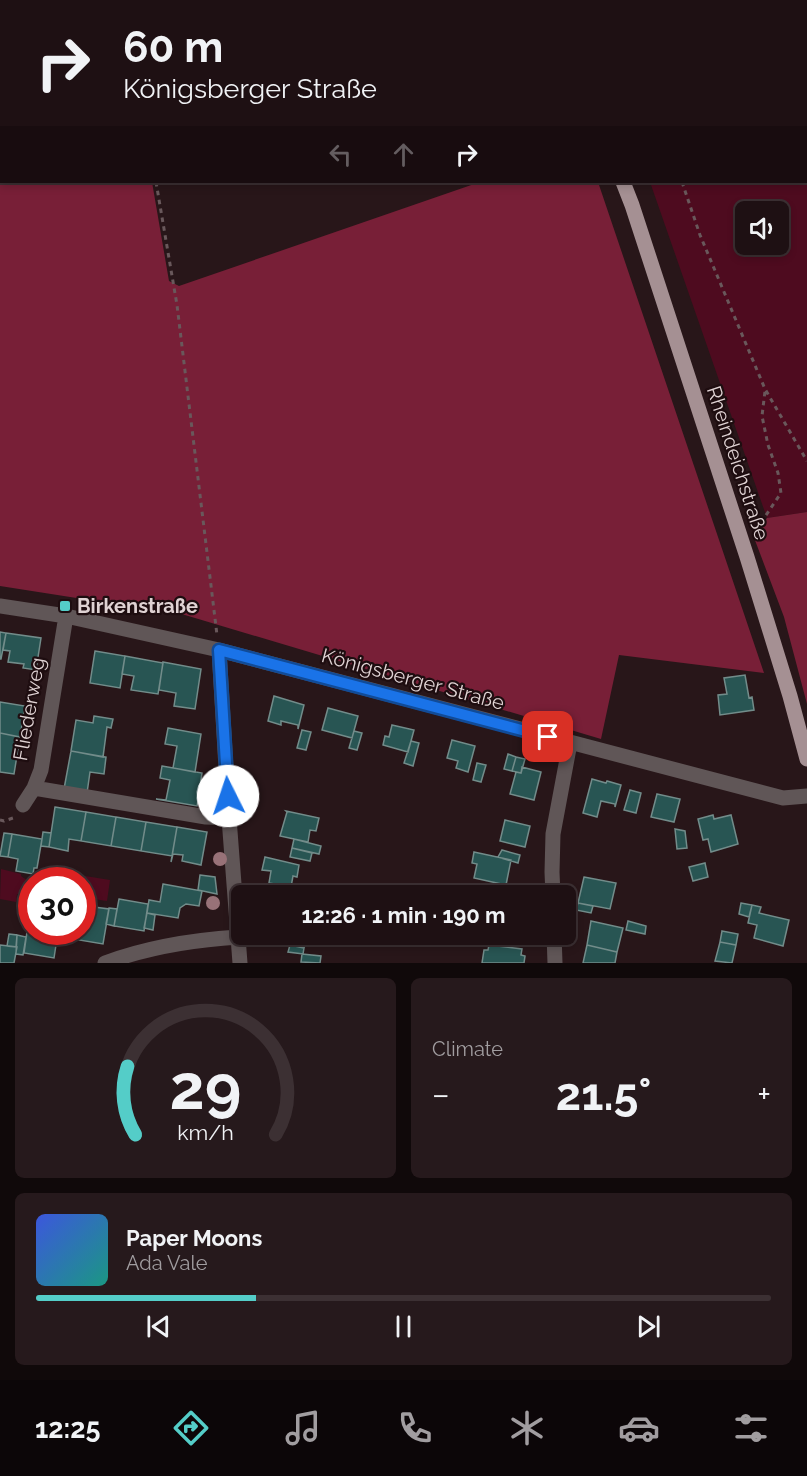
<!DOCTYPE html>
<html lang="en">
<head>
<meta charset="utf-8">
<style>
	:root { --surface:#1e1013; --page:#26191c; --text:#f1f3f6; --muted:#a19da0; --line:#3c3033; --accent:#54cdc8 }
	body { margin:0; font-family:Raleway,sans-serif; background:var(--page); color:var(--text); height:100vh; display:flex; flex-direction:column; font-size:22px; white-space:nowrap }
	* { box-sizing:border-box; margin:0 }
	p { font-size:20px; color:var(--muted) }
	.icon { flex:none; width:33px; height:33px; fill:none; stroke:currentColor; stroke-width:2; stroke-linecap:round; stroke-linejoin:round }
	.map { position:relative; height:963px; overflow:hidden }
	.panel { display:flex; flex-direction:column; gap:15px; padding:15px; background:#10090a; flex:1 }
	.panel>* { flex:none }
	.banner { position:absolute; left:0px; top:0px; width:807px; height:183px; box-shadow:0 3px 9px #0003,0 0 0 2px var(--line); background:#1e1013; color:var(--text); overflow:hidden }
	.tools { position:absolute; left:735px; top:201px; display:grid; gap:12px }
	.tools a { display:grid; place-items:center; width:54px; height:54px; border-radius:9px; background:var(--surface); box-shadow:0 3px 9px #0003,0 0 0 2px var(--line); font-size:30px }
	.speed { position:absolute; left:18px; top:867px; display:flex; gap:12px; font-size:30px; font-weight:700; text-align:center }
	.speed>* { display:grid; place-content:center; width:78px; height:78px; border-radius:50%; background:var(--surface); box-shadow:0 3px 9px #0003,0 0 0 2px var(--line); line-height:1 }
	.speed .limit { border:9px solid #d22; background:#fff; color:#111 }
	.pin { position:absolute; display:grid; place-items:center; width:51px; height:51px; color:#fff; margin:-26px; border-radius:12px; box-shadow:0 3px 9px #0006 }
	.me { position:absolute; width:66px; margin:-33px; rotate:356deg; stroke-linejoin:round; filter:drop-shadow(0 0 4px #0008) }
	.turn { display:flex; align-items:center; gap:21px; height:126px; padding:0 24px; font-size:27px }
	.turn .icon { width:78px; height:78px; stroke-width:2.5 }
	.turn b { display:block; font-size:42px; line-height:51px }
	.lanes { display:flex; align-items:center; height:57px; padding:0 24px; background:#0003; justify-content:center; gap:30px; direction:ltr }
	.lanes .off { opacity:.35 }
	.big { font-size:45px; font-weight:700; line-height:1.1 }
	.panel .widget { flex:1; display:flex; flex-direction:column; justify-content:center; gap:9px; min-width:0; padding:0 21px; border-radius:9px; background:var(--page) }
	.panel .dial { align-items:center; gap:0 }
	.dial svg { height:156px; overflow:visible; fill:none; stroke:var(--line); stroke-width:7; stroke-linecap:round; text-anchor:middle }
	.dial text { fill:var(--text); stroke:none }
	.song { display:flex; align-items:center; gap:18px }
	.cover { width:72px; height:72px; border-radius:9px; background:linear-gradient(135deg,hsl(230 70% 55%),hsl(170 70% 35%)) }
	.played { height:6px; border-radius:3px; background:linear-gradient(90deg,var(--accent) 30%,var(--line) 30%) }
	.keys { display:flex; justify-content:space-around; direction:ltr }
	.heat { display:flex; justify-content:space-between; align-items:center; font-size:33px; direction:ltr }
	.panel .tiles { flex:1; display:grid; gap:15px; grid-template-columns:1fr 1fr }
	.widget:last-child { grid-column:span 2 }
	.trip { position:absolute; left:231px; top:885px; width:345px; height:60px; border-radius:9px; background:var(--surface); box-shadow:0 3px 9px #0003,0 0 0 2px var(--line); font-weight:700; line-height:60px; text-align:center }
	.tab-bar { display:flex; height:96px; justify-content:space-around; align-items:center; background:#0c0608; color:var(--muted) }
	.tab-bar .icon { width:42px; height:42px }
	.tab-bar .current { color:var(--accent) }
	.tab-bar b { font-size:27px; color:var(--text) }
	.map>svg:first-child { display:block }
	.green { fill:#4e0b1f; fill-rule:evenodd }
	.forest { fill:#781f37 }
	.building { fill:#285553; stroke:#728c8a; stroke-width:1.5 }
	.lines { fill:none; stroke-linecap:round; stroke-linejoin:round }
	.path { stroke:#69585b; stroke-width:3; stroke-dasharray:4.5 4.5; stroke-linecap:butt }
	.minor { stroke:#605657; stroke-width:15 }
	.major { stroke:#a59093; stroke-width:15 }
	.tree { fill:#987278 }
	.route-casing { stroke:#114b97; stroke-width:15 }
	.route { stroke:#1a73e8; stroke-width:10 }
	.poi-dot { fill:#54cdc8; stroke:#1e0d10; stroke-width:2 }
	.labels { text-anchor:middle; stroke-width:4.5; stroke-linejoin:round; paint-order:stroke }
	.street-label { font-size:20px; fill:#dfd2d3; stroke:#1e0d10 }
	.poi-label { font-size:20px; font-weight:bold; fill:#dfd2d3; stroke:#1e0d10; text-anchor:start }
</style>
</head>
<body>
<div class="map">
<svg width="807" height="963" viewBox="0 0 807 963">
	<rect width="100%" height="100%" fill="#281619"/>
	<path class="green" d="M588 0H807V512L767 518 650 182H806V2H588ZM746 212H778V244H746Z
		M1 869 21 874V876L28 881 26 895 17 894 16 902 0 899Z
		M79 875 110 880 107 901 93 899 92 906 83 905 82 880H78Z"/>
	<path class="forest" d="M0 87H2V182H152L169 281 179 286 480 182H598L764 673 619 655 601 739 185 615 0 586Z
		M807 512V704L784 617 753 535 767 518Z"/>
	<path class="building" d="M0 632 6 633 1 659H0Z
		M6 633 41 638 36 670 23 668 24 664 8 662 10 651 3 650Z
		M95 651 125 656 120 688 90 683Z
		M125 656 163 663 158 694 131 690 134 676 122 674Z
		M163 662 201 669 195 709 174 706 176 693 159 690Z
		M745 675 749 698 752 697 754 710 720 715 718 695 727 694 724 678Z
		M274 696 304 705 298 729V725L281 721V725L268 721Z
		M0 702 25 706 20 737 0 733Z
		M328 708 358 716 352 738 322 730Z
		M94 716 113 719 111 728 107 727 103 757 71 751 76 720 93 723Z
		M392 725 414 730 408 752 383 745 385 736 389 737Z
		M168 728 201 734 195 772 173 768 177 746 165 744Z
		M302 730 311 732 306 750 297 748Z
		M354 731 362 733 357 750 349 748Z
		M0 733 20 737 14 774 0 772Z
		M452 740 475 746 468 772 456 768 458 761 447 758Z
		M411 741 419 743 413 766 404 763Z
		M71 751 106 757 104 774 90 772 87 793 64 789Z
		M508 754 516 757 512 771 504 769Z
		M516 757 525 759 521 773 512 771Z
		M477 763 486 765 481 782 473 780Z
		M162 766 202 773 197 806 156 799 166 800 170 780 160 778Z
		M522 767 541 772 534 800 510 794 516 772 521 773Z
		M592 779 606 783 607 781 621 785 615 807V804L601 801 597 817 583 813Z
		M630 790 641 793 636 813 624 810Z
		M657 794 680 799 674 822 651 817Z
		M55 807 86 812 81 841 69 839 68 851 49 847Z
		M286 811 319 818 316 831 310 830 308 842 280 836 287 812Z
		M86 812 116 817 111 846 81 841Z
		M713 815 714 819 731 815 738 844 711 852 708 839 703 840 698 819Z
		M116 817 146 822 141 851 111 846Z
		M505 820 530 826 525 847 500 841Z
		M146 822 177 827 172 856 141 851Z
		M177 827 207 832 201 865 182 861 183 855 173 854 171 862Z
		M675 829 685 831 687 848 677 849Z
		M43 832 51 833 49 847 41 846Z
		M4 833 12 834 8 857 0 856Z
		M12 834 42 839 37 868H34L33 874 16 871 18 859 8 857Z
		M294 839 321 846 319 854 292 848Z
		M292 848 312 853 310 861 290 857Z
		M502 850 520 855 518 863 498 857Z
		M474 852 511 860 506 885 474 878 477 864 472 863Z
		M265 857 299 865 297 877 293 876 291 887 269 883 271 871 262 870Z
		M705 863 708 877 693 881 689 867Z
		M200 875 215 877 217 894 198 890Z
		M584 877 616 883 610 909 578 903Z
		M163 884 202 891 199 906 186 904 180 908 178 918 147 913 149 900 160 902Z
		M288 887H291L310 891 308 896H286Z
		M119 899 148 904 144 931 114 926Z
		M578 903 593 906 591 913 576 910Z
		M741 903 752 905 749 917 739 914Z
		M752 905 761 907 759 913 789 920 783 946 754 938 757 925 748 923Z
		M94 907 109 909 103 944 73 939 74 932H82V915L93 916Z
		M109 908 117 909 114 926 106 924Z
		M147 913 155 915 153 930 144 928Z
		M591 921 623 928 617 952 587 945Z
		M628 921 646 926 645 934 626 930Z
		M722 931 738 934 736 945 720 942Z
		M27 932 35 934 36 932H58L54 958 24 953Z
		M9 934 17 935 16 947 7 946Z
		M307 934 304 948 290 945 291 938 272 935Z
		M17 935 26 937 23 955 16 954Z
		M720 942 736 945 732 963 715 961Z
		M0 945 17 947 14 963H0Z
		M290 945 304 948 303 954 288 952Z
		M489 945 522 949 521 955 525 956 524 963H482L484 950H488Z
		M587 945 617 952 615 963H583Z
		M302 954 321 956 320 963 301 962Z"/>
	<g class="lines">
		<path class="path" d="M617 0 618 2
			M297 2 300 0
			M0 179 2 178
			M156 182 177 305 217 635
			M682 182 700 235 765 389 807 461
			M754 528 760 524 781 493 778 473 768 445 762 416 765 391
			M0 820 4 821 16 817"/>
		<path class="minor" d="M0 606 66 616 219 650 783 798 807 796
			M219 650 229 818 240 963
			M34 788 206 817 229 818
			M23 805 34 788 41 770 66 616
			M553 896 552 872 553 834 570 743
			M554 934 555 963
			M105 963C148 947 192 940 238 937"/>
		<path class="major" d="M552 0V2
			M623 182 632 205 747 557 790 696 807 759"/>
	</g>
	<g class="tree">
		<circle cx="220" cy="859" r="7"/>
		<circle cx="213" cy="903" r="7"/>
	</g>
	<g class="lines">
		<defs>
			<path id="route" d="M228 796 219 650 548 737"/>
		</defs>
		<use href="#route" class="route-casing"/>
		<use href="#route" class="route"/>
	</g>
	<rect class="poi-dot" x="59" y="600" width="12" height="12" rx="3"/>
	<g class="labels">
		<g class="street-label">
			<text transform="translate(738 463) rotate(72)" y="7">Rheindeichstraße</text>
			<text transform="translate(413 679) rotate(15)" y="7">Königsberger Straße</text>
			<text transform="translate(29 709) rotate(-80)" y="7">Fliederweg</text>
		</g>
		<g class="poi-label">
			<text x="77" y="613">Birkenstraße</text>
		</g>
	</g>
</svg>
<div class="tools">
<a><svg class="icon" aria-label="sound" viewBox="0 0 24 24"><path d="M4 9h4l5-4v14l-5-4H4zM17 9q2 3 0 6"/></svg></a>
</div>
<div class="speed"><div class="limit">30</div></div>
<div class="pin" style="left:548px;top:737px;background:#d93025"><svg class="icon" aria-label="arrive" viewBox="0 0 24 24"><path d="M6 21V4h12l-3 4 3 4H6"/></svg></div>
<svg class="me" style="left:228px;top:796px" viewBox="-20 -20 40 40"><circle r="19" fill="#fff"/><path d="M0-13L10 11 0 6-10 11z" fill="#1a73e8"/></svg>
<div class="trip">12:26 · 1 min · 190 m</div>
<div class="banner">
<div class="turn"><svg class="icon" aria-label="right" viewBox="0 0 24 24"><path d="M7 20v-9h11M14 6l5 5-5 5"/></svg><div><b>60 m</b>Königsberger Straße</div></div>
<div class="lanes"><svg class="icon off" aria-label="left" viewBox="0 0 24 24"><path d="M17 20v-9H6M10 6l-5 5 5 5"/></svg><svg class="icon off" aria-label="ahead" viewBox="0 0 24 24"><path d="M12 20V5M6 11l6-6 6 6"/></svg><svg class="icon" aria-label="right" viewBox="0 0 24 24"><path d="M7 20v-9h11M14 6l5 5-5 5"/></svg></div>
</div>
</div>
<section class="panel">
<div class="tiles">
<div class="widget dial"><svg viewBox="0 0 100 80">
<path d="M14 69A42 42 0 1 1 86 69"/>
<path d="M14 69A42 42 0 0 1 10 34" stroke="#54cdc8"/>
<text x="50" y="56" font-size="32" font-weight="700">29</text>
<text x="50" y="72" font-size="11">km/h</text>
</svg></div>
<div class="widget"><p>Climate</p>
<div class="heat"><a>−</a><b class="big">21.5°</b><a>+</a></div>
</div>
<div class="widget">
<div class="song"><i class="cover"></i><div><b>Paper Moons</b><p>Ada Vale</p></div></div>
<div class="played"></div>
<div class="keys"><svg class="icon" aria-label="previous" viewBox="0 0 24 24"><path d="M18 5L8 12l10 7zM5 5v14"/></svg><svg class="icon" aria-label="pause" viewBox="0 0 24 24"><path d="M8 5v14M16 5v14"/></svg><svg class="icon" aria-label="next" viewBox="0 0 24 24"><path d="M6 5l10 7-10 7zM19 5v14"/></svg></div>
</div>
</div>
</section>
<nav class="tab-bar">
<b>12:25</b>
<svg class="icon current" aria-label="directions" viewBox="0 0 24 24"><path d="M12 3l9 9-9 9-9-9zM9 14v-3h6M13 9l2 2-2 2"/></svg>
<svg class="icon" aria-label="music" viewBox="0 0 24 24"><path d="M9 18V5l10-2v13"/><circle cx="6" cy="18" r="3"/><circle cx="16" cy="16" r="3"/></svg>
<svg class="icon" aria-label="phone" viewBox="0 0 24 24"><path d="M5 4h4l2 5-3 2q2 4 5 5l2-3 5 2v4C11 20 4 13 5 4z"/></svg>
<svg class="icon" aria-label="climate" viewBox="0 0 24 24"><path d="M12 3v18M4 7l16 10M4 17L20 7"/></svg>
<svg class="icon" aria-label="car" viewBox="0 0 24 24"><path d="M5 17H2v-5l4-1 3-4h7l3 4 3 1v5h-3M9 17h6M6 11h13"/><circle cx="7" cy="17" r="2"/><circle cx="17" cy="17" r="2"/></svg>
<svg class="icon" aria-label="filters" viewBox="0 0 24 24"><path d="M4 7h16M4 17h16"/><circle cx="9" cy="7" r="2"/><circle cx="15" cy="17" r="2"/></svg>
</nav>
</body>
</html>
